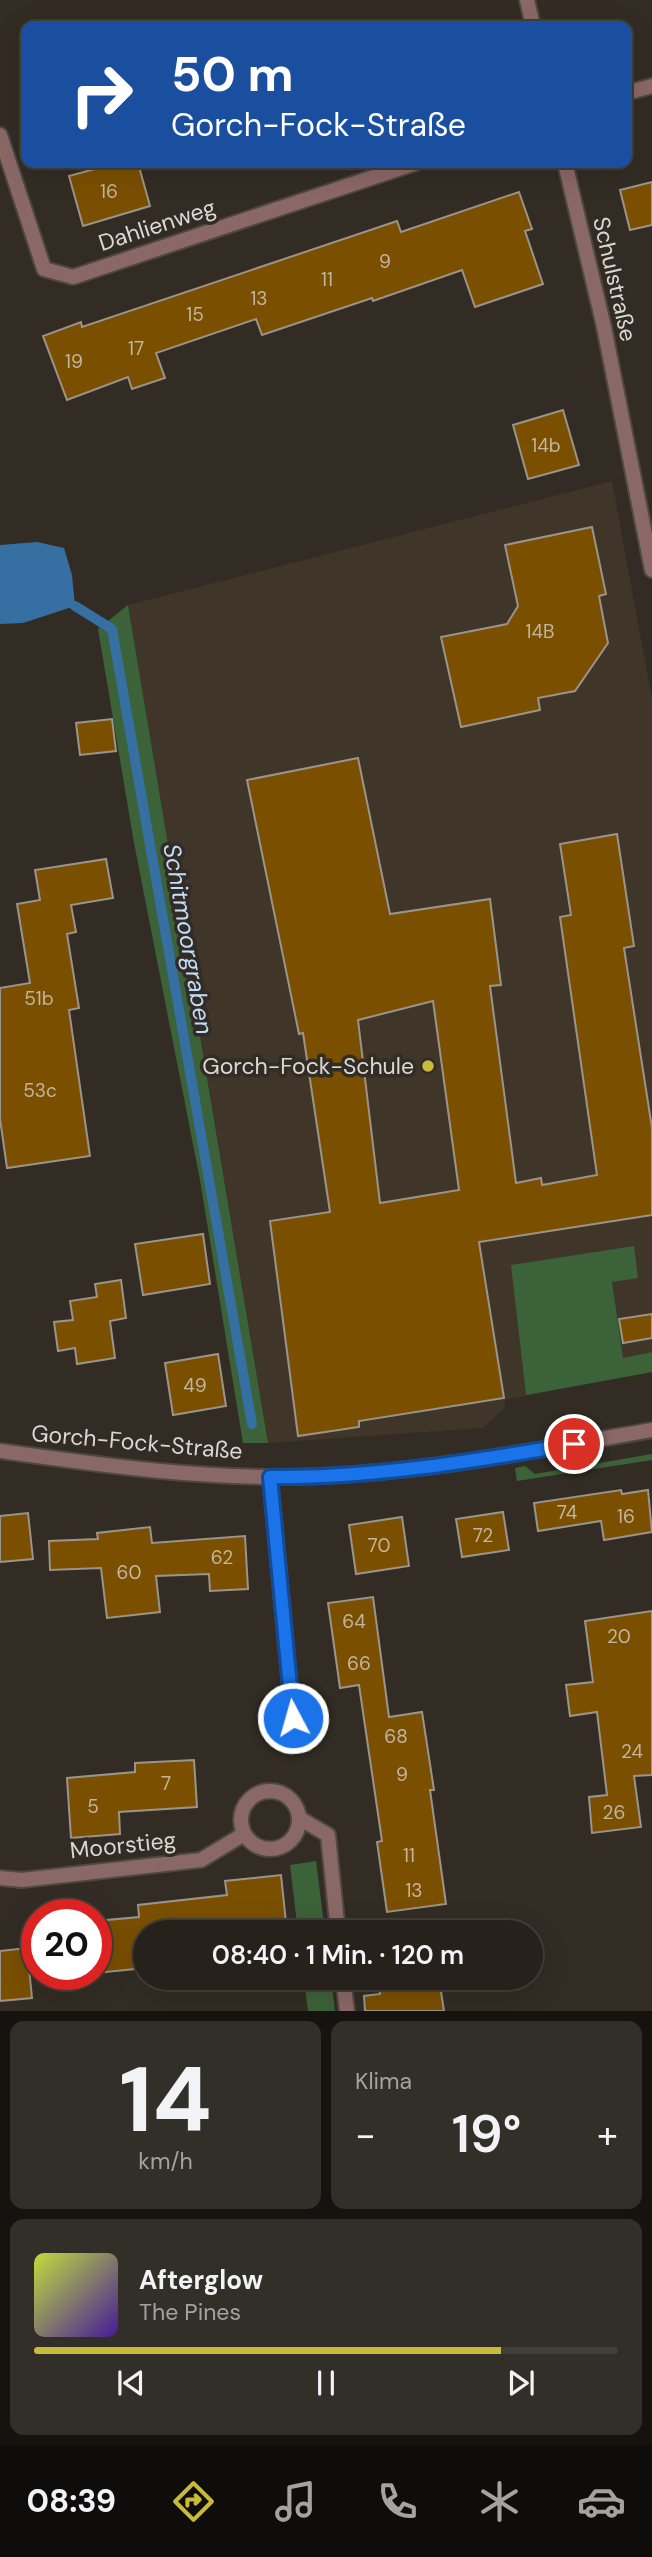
<!DOCTYPE html>
<html lang="de">
<head>
<meta charset="utf-8">
<style>
	:root { --surface:#26211b; --page:#322e28; --text:#f1f3f6; --muted:#a4a3a3; --line:#423e3a; --accent:#caba3a }
	body { margin:0; font-family:"DM Sans",sans-serif; background:var(--page); color:var(--text); height:100vh; display:flex; flex-direction:column; font-size:26px; white-space:nowrap }
	* { box-sizing:border-box; margin:0 }
	p { font-size:23px; color:var(--muted) }
	.icon { flex:none; width:38px; height:38px; fill:none; stroke:currentColor; stroke-width:2; stroke-linecap:round; stroke-linejoin:round }
	.map { position:relative; height:2011px; overflow:hidden }
	.sheet { display:flex; flex-direction:column; gap:10px; padding:10px; background:#15120f; flex:1 }
	.sheet>* { flex:none }
	.top-card { position:absolute; left:21px; top:21px; width:611px; height:147px; border-radius:14px; box-shadow:0 7px 28px #0002,0 0 0 2px var(--line); background:#1a4fa0; color:#fff; overflow:hidden }
	.speed { position:absolute; left:21px; top:1899px; display:flex; gap:14px; font-size:35px; font-weight:700; text-align:center }
	.speed>* { display:grid; place-content:center; width:91px; height:91px; border-radius:50%; background:var(--surface); box-shadow:0 7px 28px #0002,0 0 0 2px var(--line); line-height:1 }
	.speed .limit { border:10px solid #d22; background:#fff; color:#111 }
	.pin { position:absolute; display:grid; place-items:center; width:60px; height:60px; color:#fff; margin:-30px; border:4px solid #fff; border-radius:50%; box-shadow:0 2px 7px #0007 }
	.me { position:absolute; width:77px; margin:-38px; rotate:354deg; stroke-linejoin:round; filter:drop-shadow(0 0 5px #0008) }
	.turn { display:flex; align-items:center; gap:24px; height:147px; padding:0 35px; font-size:32px }
	.turn .icon { width:91px; height:91px; stroke-width:2.5 }
	.turn b { display:block; font-size:49px; line-height:60px }
	.big { font-size:52px; font-weight:600; line-height:1.1 }
	.sheet .widget { flex:1; display:flex; flex-direction:column; justify-content:center; gap:10px; min-width:0; padding:0 24px; border-radius:14px; background:var(--page) }
	.sheet .dial { align-items:center; gap:0 }
	.dial b { font-size:91px; line-height:1 }
	.song { display:flex; align-items:center; gap:21px }
	.cover { width:84px; height:84px; border-radius:10px; background:linear-gradient(135deg,hsl(70 70% 55%),hsl(260 70% 35%)) }
	.played { height:7px; border-radius:4px; background:linear-gradient(90deg,var(--accent) 80%,var(--line) 80%) }
	.keys { display:flex; justify-content:space-around; direction:ltr }
	.heat { display:flex; justify-content:space-between; align-items:center; font-size:38px; direction:ltr }
	.sheet .tiles { flex:1; display:grid; gap:10px; grid-template-columns:1fr 1fr }
	.widget:last-child { grid-column:span 2 }
	.trip { position:absolute; left:133px; top:1920px; width:410px; height:70px; border-radius:35px; background:var(--surface); box-shadow:0 7px 28px #0002,0 0 0 2px var(--line); font-weight:600; line-height:70px; text-align:center }
	.dock { display:flex; height:112px; justify-content:space-around; align-items:center; background:#0f0d0b; color:var(--muted) }
	.dock .icon { width:49px; height:49px }
	.dock .on { color:var(--accent) }
	.dock b { font-size:32px; color:var(--text) }
	.map>svg:first-child { display:block }
	.built { fill:#3f3528 }
	.green { fill:#3c6239 }
	.water { fill:#366fa1 }
	.lines { fill:none; stroke-linecap:round; stroke-linejoin:round }
	.stream { stroke:#366fa1; stroke-width:10 }
	.building { fill:#7a4f00; stroke:#9b948b; stroke-width:2; fill-rule:evenodd }
	.service-casing { stroke:#4d4840; stroke-width:18 }
	.minor-casing { stroke:#4d4840; stroke-width:18 }
	.service { stroke:#8a6866; stroke-width:14 }
	.minor { stroke:#8a6866; stroke-width:14 }
	.route-casing { stroke:#114b97; stroke-width:18 }
	.route { stroke:#1a73e8; stroke-width:12 }
	.poi-dot { fill:#caba3a; stroke:#322c24; stroke-width:2.5 }
	.labels { text-anchor:middle; stroke-width:7; stroke-linejoin:round; paint-order:stroke }
	.number-label { font-size:19px; fill:#c3b69e }
	.street-label { font-size:23px; fill:#dbd8d3; stroke:#322c24 }
	.poi-label { font-size:23px; fill:#dbd8d3; stroke:#322c24; text-anchor:end }
	.water-label { font-size:24px; font-style:italic; fill:#c0defb; stroke:#322c24 }
</style>
</head>
<body>
<div class="map">
<svg width="652" height="2011" viewBox="0 0 652 2011">
	<rect width="100%" height="100%" fill="#322c24"/>
	<path class="built" d="M612 481 652 699V1372L505 1400V1407L483 1428 268 1443 128 605Z"/>
	<path class="green" d="M128 605 268 1443H243L200 1180 134 843 98 629Z
		M634 1246 638 1278 612 1282 623 1358 652 1352V1372L526 1395 511 1265Z
		M652 1454V1460L517 1481 515 1468 525 1466 535 1474Z
		M316 1861 325 1932H298L290 1865Z
		M304 1978H331L335 2011H308Z"/>
	<path class="water" d="M37 542 64 548 72 575 75 606 23 623 0 624V545Z"/>
	<g class="lines">
		<path class="stream" d="M75 606 112 629 252 1424"/>
	</g>
	<path class="building" d="M117 163H138L150 206 83 226 69 176Z
		M652 182V225L630 230 620 190Z
		M519 192 532 229 525 231 543 284 475 307 462 270 373 301 372 298 262 335 256 319 156 353 165 378 132 389 128 377 67 400 43 336 81 322 82 327 397 221 401 232Z
		M563 410 579 465 528 479 513 425Z
		M592 527 606 594 599 596 608 643 575 691 538 698 540 710 461 727 441 637 507 624 518 606 505 545Z
		M112 719 116 751 80 755 76 723Z
		M358 758 390 914 490 899 501 985 490 986 516 1183 541 1178 542 1185 597 1175 560 917 571 915 560 844 617 834 634 946 624 948 652 1128V1215L479 1242 504 1398 359 1421V1427L298 1436 270 1221 330 1212 303 1033 299 1034 247 780ZM433 1001 459 1190 380 1203 358 1020Z
		M106 859 113 898 71 905 76 932 67 934 79 1008 69 1010 90 1156 7 1168 0 1119V988L30 983 17 904 40 900 35 870Z
		M203 1234 210 1284 143 1295 135 1244Z
		M121 1280 126 1318 110 1321 115 1358 77 1364 75 1348 58 1351 54 1322 73 1320 70 1301 97 1297 95 1284Z
		M652 1314V1338L623 1343 619 1319Z
		M218 1354 226 1406 173 1415 165 1363Z
		M621 1490 622 1494 648 1490 652 1532 604 1540 601 1521 538 1531 534 1503Z
		M503 1512 509 1550 462 1557 456 1519Z
		M28 1513 33 1559 0 1562V1516Z
		M402 1517 409 1566 356 1574 349 1525Z
		M150 1527 152 1543 245 1536 248 1589 210 1591 209 1574 156 1576 160 1612 107 1618 101 1568 50 1570 49 1541 98 1539 97 1533Z
		M373 1597 389 1717 422 1712 434 1790H430L446 1904 387 1912 377 1842 382 1841 359 1685 340 1688 328 1603Z
		M652 1611V1775L634 1776 641 1827 592 1833 589 1797 607 1795 597 1712 570 1716 566 1685 593 1682 585 1621Z
		M194 1760 197 1807 119 1812 120 1834 71 1838 67 1778 135 1772V1763Z
		M281 1875 287 1932H145V1968L96 1973V1921L139 1917 138 1905 227 1895 225 1881Z
		M27 1948 32 1998 0 2001V1951Z
		M378 1978H428L429 1987 440 1985 444 2011H365L364 1996 380 1994Z"/>
	<g class="lines">
		<defs>
			<path id="service" d="M270 1477 293 1718
				M299 1818 328 1835 338 1932
				M343 1978 347 2011"/>
			<path id="minor" d="M527 0 533 26
				M626 93 652 86
				M0 135 44 269 73 277 416 163
				M565 163 604 327 652 570
				M0 1451C106 1466 214 1481 322 1476 433 1471 543 1449 652 1430
				M241 1820a29 29 0 1 1 58 0a29 29 0 1 1-58 0Z
				M0 1878 22 1880 201 1860 244 1834"/>
		</defs>
		<use href="#service" class="service-casing"/>
		<use href="#minor" class="minor-casing"/>
		<use href="#service" class="service"/>
		<use href="#minor" class="minor"/>
	</g>
	<g class="lines">
		<defs>
			<path id="route" d="M293 1718 270 1477C372 1478 474 1461 574 1444"/>
		</defs>
		<use href="#route" class="route-casing"/>
		<use href="#route" class="route"/>
	</g>
	<circle class="poi-dot" cx="428" cy="1066" r="7"/>
	<g class="labels">
		<g class="number-label">
			<text x="109" y="198">16</text>
			<text x="385" y="268">9</text>
			<text x="327" y="286">11</text>
			<text x="259" y="305">13</text>
			<text x="195" y="321">15</text>
			<text x="136" y="355">17</text>
			<text x="74" y="368">19</text>
			<text x="546" y="452">14b</text>
			<text x="540" y="638">14B</text>
			<text x="39" y="1005">51b</text>
			<text x="40" y="1097">53c</text>
			<text x="195" y="1392">49</text>
			<text x="567" y="1519">74</text>
			<text x="626" y="1523">16</text>
			<text x="483" y="1542">72</text>
			<text x="379" y="1552">70</text>
			<text x="222" y="1564">62</text>
			<text x="129" y="1579">60</text>
			<text x="354" y="1628">64</text>
			<text x="619" y="1643">20</text>
			<text x="359" y="1670">66</text>
			<text x="396" y="1743">68</text>
			<text x="632" y="1758">24</text>
			<text x="402" y="1781">9</text>
			<text x="166" y="1790">7</text>
			<text x="93" y="1813">5</text>
			<text x="614" y="1819">26</text>
			<text x="409" y="1862">11</text>
			<text x="414" y="1897">13</text>
		</g>
		<g class="street-label">
			<text transform="translate(157 225) rotate(-18)" y="8">Dahlienweg</text>
			<text transform="translate(615 279) rotate(77)" y="8">Schulstraße</text>
			<text transform="translate(137 1442) rotate(5)" y="8">Gorch-Fock-Straße</text>
			<text transform="translate(123 1845) rotate(-6)" y="8">Moorstieg</text>
		</g>
		<g class="poi-label">
			<text x="414" y="1074">Gorch-Fock-Schule</text>
		</g>
		<g class="water-label">
			<text transform="translate(188 939) rotate(80)" y="8">Schitmoorgraben</text>
		</g>
	</g>
</svg>
<div class="speed"><div class="limit">20</div></div>
<div class="pin" style="left:574px;top:1444px;background:#d93025"><svg class="icon" aria-label="arrive" viewBox="0 0 24 24"><path d="M6 21V4h12l-3 4 3 4H6"/></svg></div>
<svg class="me" style="left:293px;top:1718px" viewBox="-20 -20 40 40"><circle r="17" fill="#1a73e8" stroke="#fff" stroke-width="3"/><path d="M0-11L8 9 0 5-8 9z" fill="#fff"/></svg>
<div class="trip">08:40 · 1 Min. · 120 m</div>
<div class="top-card">
<div class="turn"><svg class="icon" aria-label="right" viewBox="0 0 24 24"><path d="M7 20v-9h11M14 6l5 5-5 5"/></svg><div><b>50 m</b>Gorch-Fock-Straße</div></div>
</div>
</div>
<section class="sheet">
<div class="tiles">
<div class="widget dial"><b>14</b><p>km/h</p></div>
<div class="widget"><p>Klima</p>
<div class="heat"><a>−</a><b class="big">19°</b><a>+</a></div>
</div>
<div class="widget">
<div class="song"><i class="cover"></i><div><b>Afterglow</b><p>The Pines</p></div></div>
<div class="played"></div>
<div class="keys"><svg class="icon" aria-label="previous" viewBox="0 0 24 24"><path d="M18 5L8 12l10 7zM5 5v14"/></svg><svg class="icon" aria-label="pause" viewBox="0 0 24 24"><path d="M8 5v14M16 5v14"/></svg><svg class="icon" aria-label="next" viewBox="0 0 24 24"><path d="M6 5l10 7-10 7zM19 5v14"/></svg></div>
</div>
</div>
</section>
<nav class="dock">
<b>08:39</b>
<svg class="icon on" aria-label="directions" viewBox="0 0 24 24"><path d="M12 3l9 9-9 9-9-9zM9 14v-3h6M13 9l2 2-2 2"/></svg>
<svg class="icon" aria-label="music" viewBox="0 0 24 24"><path d="M9 18V5l10-2v13"/><circle cx="6" cy="18" r="3"/><circle cx="16" cy="16" r="3"/></svg>
<svg class="icon" aria-label="phone" viewBox="0 0 24 24"><path d="M5 4h4l2 5-3 2q2 4 5 5l2-3 5 2v4C11 20 4 13 5 4z"/></svg>
<svg class="icon" aria-label="climate" viewBox="0 0 24 24"><path d="M12 3v18M4 7l16 10M4 17L20 7"/></svg>
<svg class="icon" aria-label="car" viewBox="0 0 24 24"><path d="M5 17H2v-5l4-1 3-4h7l3 4 3 1v5h-3M9 17h6M6 11h13"/><circle cx="7" cy="17" r="2"/><circle cx="17" cy="17" r="2"/></svg>
</nav>
</body>
</html>
